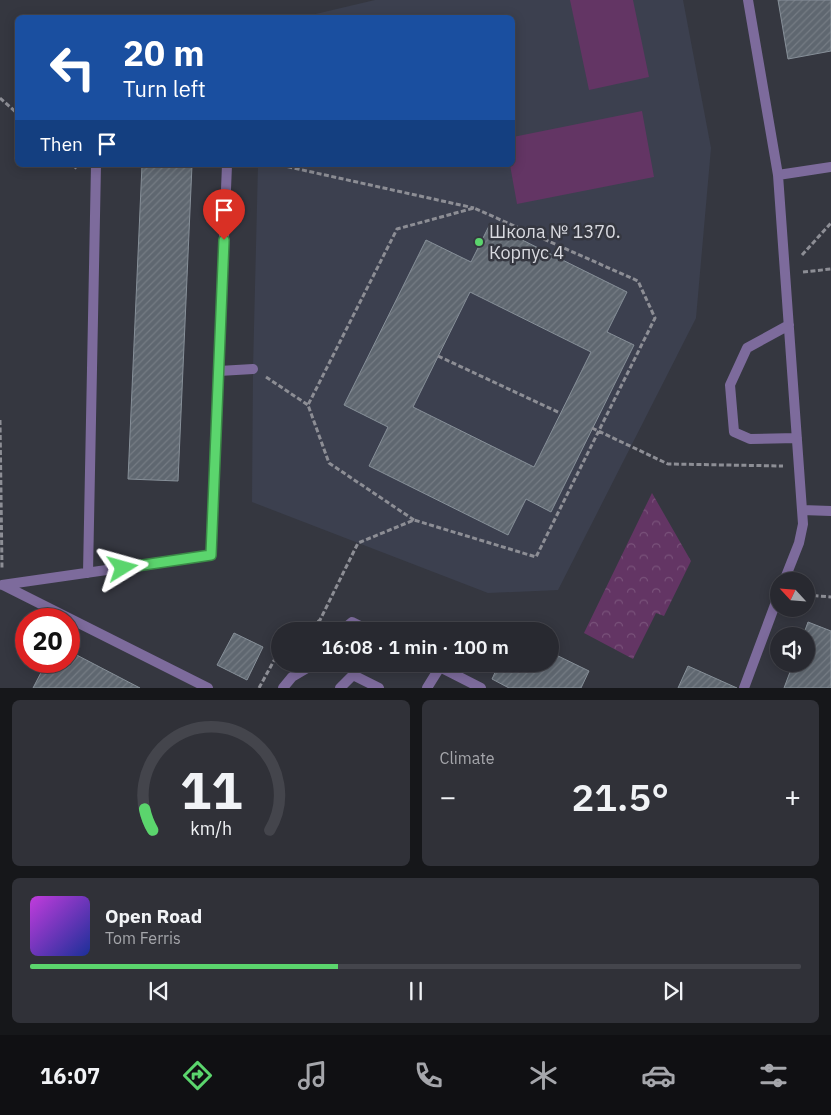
<!DOCTYPE html>
<html lang="en">
<head>
<meta charset="utf-8">
<style>
	:root { --surface:#282930; --page:#303138; --text:#f1f3f6; --muted:#a5a6ab; --line:#44454c; --accent:#5bd56d }
	body { margin:0; font-family:"IBM Plex Sans",sans-serif; background:var(--page); color:var(--text); height:100vh; display:flex; flex-direction:column; font-size:19px; white-space:nowrap }
	* { box-sizing:border-box; margin:0 }
	p { font-size:16px; color:var(--muted) }
	.icon { flex:none; width:28px; height:28px; fill:none; stroke:currentColor; stroke-width:2; stroke-linecap:round; stroke-linejoin:round }
	.map { position:relative; height:688px; overflow:hidden }
	.sheet { display:flex; flex-direction:column; gap:12px; padding:12px; background:#16171a; flex:1 }
	.sheet>* { flex:none }
	.hud { position:absolute; left:15px; top:15px; width:500px; height:152px; border-radius:8px; box-shadow:0 2px 12px #0003,0 0 0 1px var(--line); background:#1a4fa0; color:#fff; overflow:hidden }
	.needle { width:32px; rotate:296deg }
	.controls { position:absolute; left:770px; top:572px; display:grid; gap:10px }
	.controls a { display:grid; place-items:center; width:45px; height:45px; border-radius:50%; background:var(--surface); box-shadow:0 2px 12px #0003,0 0 0 1px var(--line); font-size:25px }
	.speed { position:absolute; left:15px; top:608px; display:flex; gap:10px; font-size:25px; font-weight:700; text-align:center }
	.speed>* { display:grid; place-content:center; width:65px; height:65px; border-radius:50%; background:var(--surface); box-shadow:0 2px 12px #0003,0 0 0 1px var(--line); line-height:1 }
	.speed .limit { border:8px solid #d22; background:#fff; color:#111 }
	.pin { position:absolute; display:grid; place-items:center; width:42px; height:42px; color:#fff; margin:-51px -21px; border-radius:50% 50% 50% 0; rotate:-45deg; box-shadow:0 0 5px #0007 }
	.pin .icon { rotate:45deg }
	.me { position:absolute; width:55px; margin:-28px; rotate:82deg; stroke-linejoin:round; filter:drop-shadow(0 0 4px #0008) }
	.turn { display:flex; align-items:center; gap:18px; height:105px; padding:0 25px; font-size:22px }
	.turn .icon { width:65px; height:65px; stroke-width:2.5 }
	.turn b { display:block; font-size:35px; line-height:42px }
	.then { display:flex; align-items:center; height:48px; padding:0 25px; background:#0003; gap:10px; font-size:19px }
	.big { font-size:38px; font-weight:600; line-height:1.1 }
	.sheet .tile { flex:1; display:flex; flex-direction:column; justify-content:center; gap:8px; min-width:0; padding:0 18px; border-radius:8px; background:var(--page) }
	.sheet .dial { align-items:center; gap:0 }
	.dial svg { height:130px; overflow:visible; fill:none; stroke:var(--line); stroke-width:7; stroke-linecap:round; text-anchor:middle }
	.dial text { fill:var(--text); stroke:none }
	.song { display:flex; align-items:center; gap:15px }
	.cover { width:60px; height:60px; border-radius:8px; background:linear-gradient(135deg,hsl(290 70% 55%),hsl(230 70% 35%)) }
	.played { height:5px; border-radius:2px; background:linear-gradient(90deg,var(--accent) 40%,var(--line) 40%) }
	.keys { display:flex; justify-content:space-around; direction:ltr }
	.heat { display:flex; justify-content:space-between; align-items:center; font-size:28px; direction:ltr }
	.sheet .tiles { flex:1; display:grid; gap:12px; grid-template-columns:1fr 1fr }
	.tile:last-child { grid-column:span 2 }
	.trip { position:absolute; left:271px; top:622px; width:288px; height:50px; border-radius:25px; background:var(--surface); box-shadow:0 2px 12px #0003,0 0 0 1px var(--line); font-weight:600; line-height:50px; text-align:center }
	.tabs { display:flex; height:80px; justify-content:space-around; align-items:center; background:#101013; color:var(--muted) }
	.tabs .icon { width:35px; height:35px }
	.tabs .active { color:var(--accent) }
	.tabs b { font-size:22px; color:var(--text) }
	.map>svg:first-child { display:block }
	.built { fill:#3c404f }
	.green { fill:#633564 }
	.park { fill:url(#park-crowns) }
	.building { fill:url(#building-hatch); stroke:#879099; fill-rule:evenodd }
	.lines { fill:none; stroke-linecap:round; stroke-linejoin:round }
	.path { stroke:#8d8e95; stroke-width:3; stroke-dasharray:5 2.5; stroke-linecap:butt }
	.lane { stroke:#7d6b9c; stroke-width:10 }
	.route-casing { stroke:#3b8a47; stroke-width:12 }
	.route { stroke:#5bd56d; stroke-width:9 }
	.poi-dot { fill:#5bd56d; stroke:#353740; stroke-width:2 }
	.labels { text-anchor:middle; stroke-width:5; stroke-linejoin:round; paint-order:stroke }
	.poi-label { font-size:18px; fill:#d9dae0; stroke:#353740; text-anchor:start }
</style>
</head>
<body>
<div class="map">
<svg width="831" height="688" viewBox="0 0 831 688">
	<defs>
		<pattern id="park-crowns" width="20" height="18" patternUnits="userSpaceOnUse" patternTransform="scale(1.25)"><rect width="20" height="18" fill="#633564"/><path d="M2 6a3 3 0 1 1 6 0M12 15a3 3 0 1 1 6 0" fill="none" stroke="#79527a"/></pattern>
		<pattern id="building-hatch" width="6" height="6" patternUnits="userSpaceOnUse" patternTransform="scale(1.25)"><rect width="6" height="6" fill="#5f6770"/><path d="M-1 1l2-2M0 6l6-6M5 7l2-2" fill="none" stroke="#757c84"/></pattern>
	</defs>
	<rect width="100%" height="100%" fill="#353740"/>
	<path class="built" d="M375 0H683L711 148 696 318 558 590 488 593 252 502 253 369 258 165H512V18L303 17Z"/>
	<path class="green" d="M570 0H633L649 77 589 90Z
		M642 111 654 177 517 204 510 165H512L513 137Z"/>
	<path class="park" d="M652 493 691 561 664 616 656 613 633 659 584 633Z"/>
	<path class="building" d="M778 0H831V51L788 59Z
		M142 165H192L178 481 128 479Z
		M490 224 627 292 607 332 634 345 551 512 526 499 508 535 369 466 388 427 344 405 426 240 471 262ZM470 292 591 352 534 467 413 407Z
		M808 622 831 631V688H784L793 664H806V636H803Z
		M234 633 263 647 247 680 217 665Z
		M69 651 140 688H33L47 661H69Z
		M550 652 589 671 581 688H509L492 679 499 664H550Z
		M688 666 737 688H678Z"/>
	<g class="lines">
		<path class="path" d="M0 98 18 114
			M73 165 78 170
			M280 165 474 208
			M802 255 831 223
			M803 272 831 269
			M438 356 560 413
			M266 377 308 405
			M0 420 2 569
			M592 428 668 464 783 466
			M806 595 831 597
			M306 631 320 620 358 543 414 520 536 557 655 318 638 281 474 208 397 229 308 405 329 463 414 520
			M259 688 277 655 280 652"/>
		<path class="lane" d="M748 0 778 175
			M789 325 747 348 730 385 734 432 750 439 797 438
			M219 371 253 369
			M802 510 831 511
			M88 573 96 165
			M784 581 799 543 803 524 778 175 831 167
			M2 585 211 555 227 165
			M3 585 208 688
			M341 631 352 622 370 631
			M434 664 481 688
			M283 688 292 677 314 664
			M340 688 353 675 379 688
			M427 688 440 667
			M744 688 779 594"/>
	</g>
	<g class="lines">
		<defs>
			<path id="route" d="M123 568 211 555 224 240"/>
		</defs>
		<use href="#route" class="route-casing"/>
		<use href="#route" class="route"/>
	</g>
	<circle class="poi-dot" cx="479" cy="242" r="5"/>
	<g class="labels">
		<g class="poi-label">
			<text x="489" y="238">Школа № 1370.<tspan x="489" dy="21">Корпус 4</tspan></text>
		</g>
	</g>
</svg>
<div class="controls">
<a><svg class="needle" viewBox="-14 -14 28 28"><path d="M0-13l5 13h-10z" fill="#e53935"/><path d="M0 13l5-13h-10z" fill="#a5a6ab"/></svg></a>
<a><svg class="icon" aria-label="sound" viewBox="0 0 24 24"><path d="M4 9h4l5-4v14l-5-4H4zM17 9q2 3 0 6"/></svg></a>
</div>
<div class="speed"><div class="limit">20</div></div>
<div class="pin" style="left:224px;top:240px;background:#d93025"><svg class="icon" aria-label="arrive" viewBox="0 0 24 24"><path d="M6 21V4h12l-3 4 3 4H6"/></svg></div>
<svg class="me" style="left:123px;top:568px" viewBox="-20 -20 40 40"><path d="M0-17L14 15 0 8-14 15z" fill="#5bd56d" stroke="#fff" stroke-width="4"/></svg>
<div class="trip">16:08 · 1 min · 100 m</div>
<div class="hud">
<div class="turn"><svg class="icon" aria-label="left" viewBox="0 0 24 24"><path d="M17 20v-9H6M10 6l-5 5 5 5"/></svg><div><b>20 m</b>Turn left</div></div>
<div class="then">Then<svg class="icon" aria-label="arrive" viewBox="0 0 24 24"><path d="M6 21V4h12l-3 4 3 4H6"/></svg></div>
</div>
</div>
<section class="sheet">
<div class="tiles">
<div class="tile dial"><svg viewBox="0 0 100 80">
<path d="M14 69A42 42 0 1 1 86 69"/>
<path d="M14 69A42 42 0 0 1 9 56" stroke="#5bd56d"/>
<text x="50" y="56" font-size="32" font-weight="700">11</text>
<text x="50" y="72" font-size="11">km/h</text>
</svg></div>
<div class="tile"><p>Climate</p>
<div class="heat"><a>−</a><b class="big">21.5°</b><a>+</a></div>
</div>
<div class="tile">
<div class="song"><i class="cover"></i><div><b>Open Road</b><p>Tom Ferris</p></div></div>
<div class="played"></div>
<div class="keys"><svg class="icon" aria-label="previous" viewBox="0 0 24 24"><path d="M18 5L8 12l10 7zM5 5v14"/></svg><svg class="icon" aria-label="pause" viewBox="0 0 24 24"><path d="M8 5v14M16 5v14"/></svg><svg class="icon" aria-label="next" viewBox="0 0 24 24"><path d="M6 5l10 7-10 7zM19 5v14"/></svg></div>
</div>
</div>
</section>
<nav class="tabs">
<b>16:07</b>
<svg class="icon active" aria-label="directions" viewBox="0 0 24 24"><path d="M12 3l9 9-9 9-9-9zM9 14v-3h6M13 9l2 2-2 2"/></svg>
<svg class="icon" aria-label="music" viewBox="0 0 24 24"><path d="M9 18V5l10-2v13"/><circle cx="6" cy="18" r="3"/><circle cx="16" cy="16" r="3"/></svg>
<svg class="icon" aria-label="phone" viewBox="0 0 24 24"><path d="M5 4h4l2 5-3 2q2 4 5 5l2-3 5 2v4C11 20 4 13 5 4z"/></svg>
<svg class="icon" aria-label="climate" viewBox="0 0 24 24"><path d="M12 3v18M4 7l16 10M4 17L20 7"/></svg>
<svg class="icon" aria-label="car" viewBox="0 0 24 24"><path d="M5 17H2v-5l4-1 3-4h7l3 4 3 1v5h-3M9 17h6M6 11h13"/><circle cx="7" cy="17" r="2"/><circle cx="17" cy="17" r="2"/></svg>
<svg class="icon" aria-label="filters" viewBox="0 0 24 24"><path d="M4 7h16M4 17h16"/><circle cx="9" cy="7" r="2"/><circle cx="15" cy="17" r="2"/></svg>
</nav>
</body>
</html>
